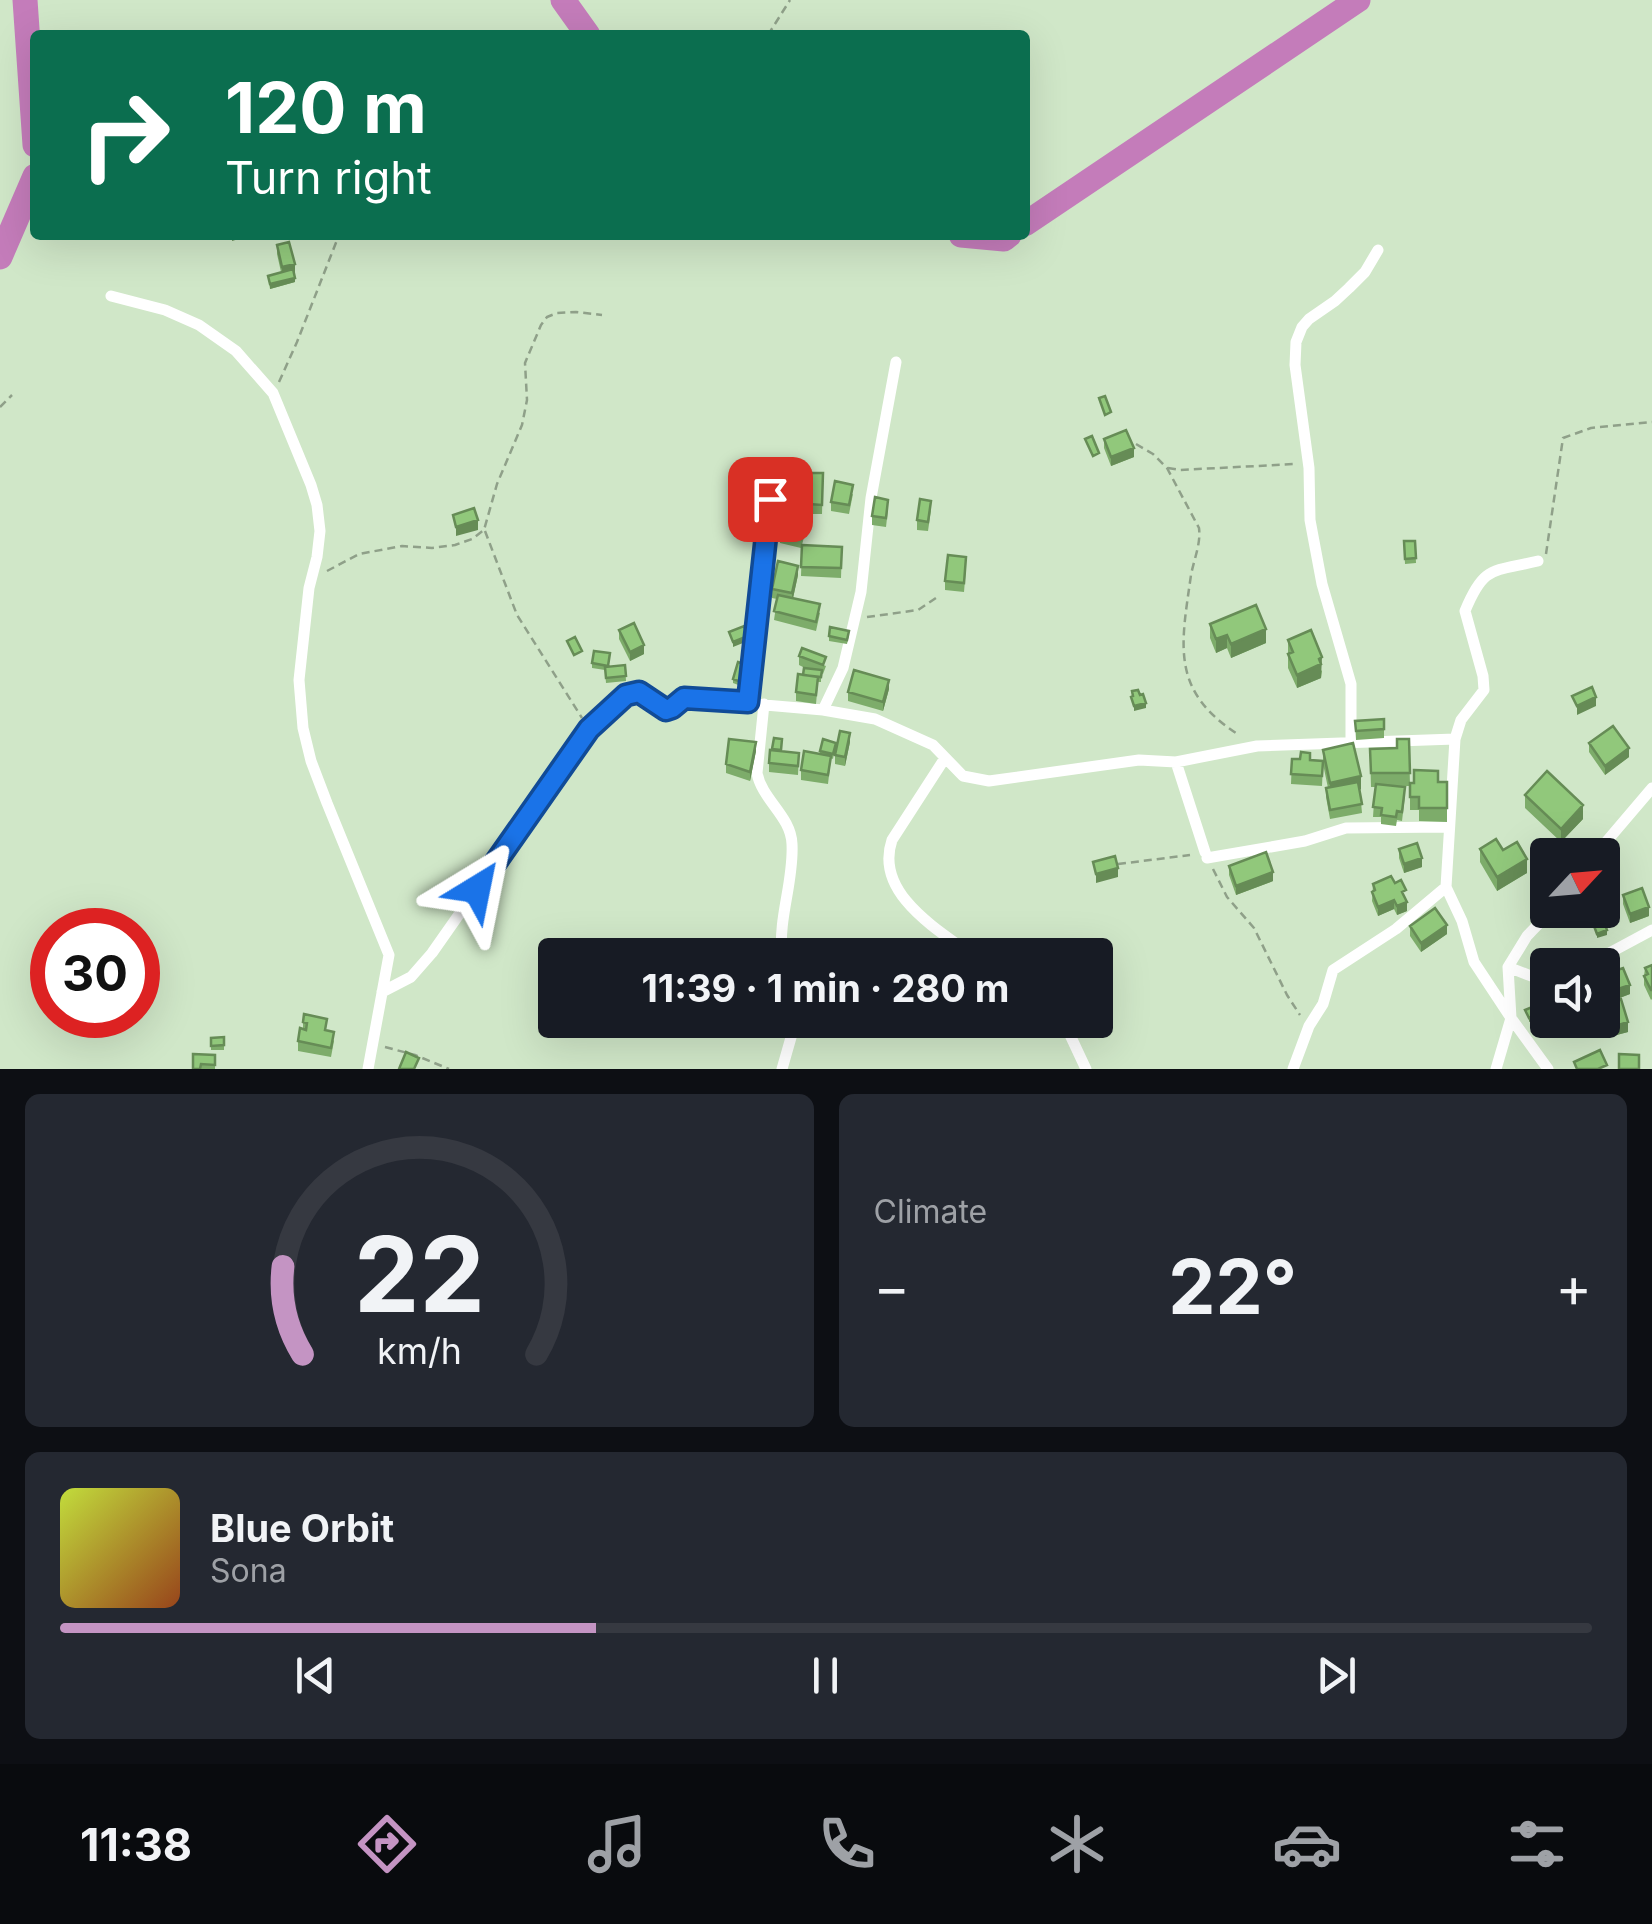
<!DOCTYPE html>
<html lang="en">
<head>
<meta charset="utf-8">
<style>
	:root { --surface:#171b24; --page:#242831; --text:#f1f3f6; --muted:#9ea1a6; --line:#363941; --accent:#c494c3 }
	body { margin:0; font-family:Inter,sans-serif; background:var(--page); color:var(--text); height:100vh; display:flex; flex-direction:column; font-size:38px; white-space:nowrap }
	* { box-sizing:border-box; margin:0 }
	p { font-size:32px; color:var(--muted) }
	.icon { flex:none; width:55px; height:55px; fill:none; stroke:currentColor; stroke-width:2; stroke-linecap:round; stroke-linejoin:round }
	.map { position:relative; height:1069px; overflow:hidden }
	.sheet { display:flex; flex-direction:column; gap:25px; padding:25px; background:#0d0f14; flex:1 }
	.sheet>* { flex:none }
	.top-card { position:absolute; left:30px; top:30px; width:1000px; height:210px; border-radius:10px; box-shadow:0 10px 40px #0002; background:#0b6e4f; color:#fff; overflow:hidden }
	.needle { width:65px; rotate:64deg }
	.fabs { position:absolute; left:1530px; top:838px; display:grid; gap:20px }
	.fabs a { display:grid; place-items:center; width:90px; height:90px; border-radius:10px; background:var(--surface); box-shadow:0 10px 40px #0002; font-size:50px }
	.speed { position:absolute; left:30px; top:908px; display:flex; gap:20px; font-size:50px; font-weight:700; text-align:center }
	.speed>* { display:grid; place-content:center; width:130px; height:130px; border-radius:50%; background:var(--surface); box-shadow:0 10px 40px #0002; line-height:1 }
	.speed .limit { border:15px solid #d22; background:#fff; color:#111 }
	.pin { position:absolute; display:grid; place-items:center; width:85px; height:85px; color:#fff; margin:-42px; border-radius:20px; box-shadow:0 5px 15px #0006 }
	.me { position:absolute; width:110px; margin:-55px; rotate:35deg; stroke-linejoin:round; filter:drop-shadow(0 0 8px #0008) }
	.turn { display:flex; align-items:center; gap:35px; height:210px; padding:0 30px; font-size:45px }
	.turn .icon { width:130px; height:130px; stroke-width:2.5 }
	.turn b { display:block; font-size:70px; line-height:85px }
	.big { font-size:75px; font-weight:700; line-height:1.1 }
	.sheet .widget { flex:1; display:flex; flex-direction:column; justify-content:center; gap:15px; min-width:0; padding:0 35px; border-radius:15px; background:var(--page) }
	.sheet .dial { align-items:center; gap:0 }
	.dial svg { height:260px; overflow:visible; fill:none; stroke:var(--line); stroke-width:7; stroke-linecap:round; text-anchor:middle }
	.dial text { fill:var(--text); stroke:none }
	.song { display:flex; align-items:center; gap:30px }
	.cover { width:120px; height:120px; border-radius:15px; background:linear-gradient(135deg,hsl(70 70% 55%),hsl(20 70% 35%)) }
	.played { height:10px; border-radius:5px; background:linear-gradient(90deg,var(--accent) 35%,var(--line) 35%) }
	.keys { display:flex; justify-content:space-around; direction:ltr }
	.heat { display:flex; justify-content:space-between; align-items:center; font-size:55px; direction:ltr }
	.sheet .tiles { flex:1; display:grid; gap:25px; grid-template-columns:1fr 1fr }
	.widget:last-child { grid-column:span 2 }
	.trip { position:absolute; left:538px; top:938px; width:575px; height:100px; border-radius:10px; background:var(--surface); box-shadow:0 10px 40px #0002; font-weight:700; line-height:100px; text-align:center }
	.dock { display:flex; height:160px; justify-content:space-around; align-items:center; background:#090b0e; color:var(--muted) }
	.dock .icon { width:70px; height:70px }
	.dock .active { color:var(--accent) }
	.dock b { font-size:45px; color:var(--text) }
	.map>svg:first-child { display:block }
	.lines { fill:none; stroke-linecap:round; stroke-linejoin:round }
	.river { stroke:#c47cba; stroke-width:25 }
	.path { stroke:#8fa089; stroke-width:2.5; stroke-dasharray:8 5; stroke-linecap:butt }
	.street { stroke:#fff; stroke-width:11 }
	.wall { fill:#7dac6a }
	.shaded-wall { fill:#668c56 }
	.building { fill:#91c87b; stroke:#668c56; stroke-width:2.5 }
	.route-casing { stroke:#114b97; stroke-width:25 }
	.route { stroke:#1a73e8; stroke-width:18 }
</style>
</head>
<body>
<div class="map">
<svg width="1652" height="1069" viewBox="0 0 1652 1069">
	<rect width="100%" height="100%" fill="#d0e7c8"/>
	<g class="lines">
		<path class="river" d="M25 0 35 145
			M563 0 588 35
			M1025 224 1358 0
			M961 235 1004 239 1009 235
			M0 257 35 176"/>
		<path class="path" d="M768 35 790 0
			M279 382 297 342 339 235
			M0 407 12 395
			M1136 444 1153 454 1167 468 1199 528C1201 544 1194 559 1191 575 1181 646 1170 691 1239 735
			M1168 468 1180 470 1295 464
			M485 531 517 615 582 718
			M1546 554 1563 438 1591 428 1652 422
			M327 571 359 554 402 546 432 548 455 545 472 539 484 530 497 484 522 425 527 400 525 363 541 325 547 317 557 313 576 312 602 315
			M867 617 918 610 936 598
			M1118 864 1190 855
			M1213 869 1227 897 1254 928 1287 995 1300 1015
			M385 1047 415 1055 449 1069"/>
		<path class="street" d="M111 296 165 310 199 325 236 351 273 393 311 485 317 505 320 531 317 557 309 588 299 680 303 728 311 761 327 803 389 955 368 1069
			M1538 561C1492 572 1484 565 1465 611L1483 676 1484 690 1461 720 1455 739 1446 887 1462 921 1474 962 1511 1018 1548 1069
			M748 702 761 564 773 474
			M764 704 757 773C762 800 791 816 792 844 794 881 778 918 782 955
			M823 710 843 668 861 592 871 498 896 362
			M1351 744V684L1322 584 1310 520 1309 468 1295 365 1296 342 1302 327 1309 319 1335 301 1349 288 1365 272 1378 250
			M945 758 892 840C874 893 937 929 972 955
			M1176 762 1205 852
			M1595 855 1652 788
			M1207 858 1305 841 1346 828 1448 827
			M1587 965 1652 930
			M1508 967 1531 976 1548 978
			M382 992 411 977 432 953 589 729 630 693 639 692 666 709 672 708 685 698 823 710 875 719 933 745 963 776 989 781 1139 760 1176 762 1257 746 1455 739
			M1063 1020 1086 1069
			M782 1069 796 1020
			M1293 1069 1309 1026 1323 1004 1333 970 1396 929 1446 887
			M1496 1069 1511 1018 1508 967 1527 936 1552 910"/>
	</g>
	<path class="wall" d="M277 245 295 273V282L270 289 268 276 281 272 277 254Z
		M1104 439 1134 457 1111 466 1104 448Z
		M811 473H823L822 514H809Z
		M853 494 849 514 831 511V502Z
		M888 509 886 527 872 525V516Z
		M931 510 928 531 917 530V520Z
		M807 525 802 545 842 547 841 578 801 576 802 545 801 548 780 543V534Z
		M1404 541H1415L1416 563 1405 564Z
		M966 567 964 592 945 590V581Z
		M798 575 793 598 820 613 816 631 774 620 777 599 772 598V589Z
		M1210 624 1266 643 1231 658 1227 648 1216 653 1210 638Z
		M619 630 644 654 630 661 619 639Z
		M849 635 847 644 829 641V636Z
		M1288 640 1322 671 1321 678 1297 688 1288 668Z
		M799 656 826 666 823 674 821 673V682H818L816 704 796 701V692L805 668 799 665Z
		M610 658 608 667 625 665 626 681 606 683 605 670 592 668V663Z
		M747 670 741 686 733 683V679Z
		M889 689 883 711 848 701V692Z
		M1384 719V738L1356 740 1355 721Z
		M1409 739 1410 786H1400L1405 796 1402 821 1397 820 1396 826 1381 824V817H1373L1375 787H1371L1370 749 1397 748Z
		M850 742 845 766 835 764V755Z
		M836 743 833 759 831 758 828 784 801 780V770L820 754V751Z
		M1589 743 1629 757 1605 775 1589 752Z
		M772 750 799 753 798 775 769 772V763Z
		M1323 750 1361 789 1360 790 1362 813 1330 819 1326 797V788H1328L1323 764 1322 786 1291 784 1292 759 1323 761Z
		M756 751 750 781 726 773V764Z
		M1447 782V822L1419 821V810H1410V783Z
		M1525 795 1583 819 1561 842 1525 808Z
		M1399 849 1422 867 1404 873 1399 858Z
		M1480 849 1503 850 1527 873 1497 891 1480 862Z
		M1229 866 1273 881 1236 895 1229 875Z
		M1395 883 1406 899 1407 911 1397 915 1394 909 1378 916 1372 901 1373 884Z
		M1623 895 1649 916 1630 923 1623 904Z
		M1410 926 1447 934 1421 952 1410 936Z
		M1652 965V999L1651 1000 1644 985V976L1645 968Z
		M1603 975 1630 994 1609 1002 1603 984Z
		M1548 989V1012L1544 1014 1538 1004V995Z
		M1602 1005 1628 1032 1609 1037 1602 1016Z
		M303 1022 327 1030 334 1041 331 1057 298 1051V1041L303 1029Z
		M224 1037V1050H211V1038Z
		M215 1055V1069H193Z"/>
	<path class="shaded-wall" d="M232 235H249V236L232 241Z
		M295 264V273L282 276V267Z
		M295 278V282L270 289V284Z
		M1134 448V457L1111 466V457Z
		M478 520V530L456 536V527Z
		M798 566V575L792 603V593Z
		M1266 629V643L1231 658V644Z
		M1227 635V648L1216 653V639Z
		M748 636V641L733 647V642Z
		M644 645V654L630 661V652Z
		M1322 657 1321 678 1297 688V675Z
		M889 680V689L883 711V702Z
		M1596 697V706L1577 715V706Z
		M1146 703V708L1134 711V706Z
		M850 733V742L845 766V757Z
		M756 742V751L750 781V772Z
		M1629 748V757L1605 775V766Z
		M1361 776V789L1330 797V783Z
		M1583 805V819L1561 842V829Z
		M1422 858V867L1404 873V864Z
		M1527 859V873L1497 891V877Z
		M1118 868V877L1096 883V874Z
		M1273 872V881L1236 895V886Z
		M1394 900V909L1378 916V907Z
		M1407 902V911L1397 915V906Z
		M1649 907V916L1630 923V914Z
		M1447 925V934L1421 952V943Z
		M1607 930V935L1597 938V934Z
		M1630 985V994L1609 1002V992Z
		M1541 1012V1017L1529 1022V1018Z
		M1628 1022V1032L1609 1037V1028Z"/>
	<path class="building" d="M289 242 295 264 282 267 277 245Z
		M293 269 295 278 270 284 268 276Z
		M1105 396 1111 412 1105 415 1099 398Z
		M1126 430 1134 448 1111 457 1104 439Z
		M1092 436 1099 453 1093 456 1085 439Z
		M811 473H823L822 505 809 504Z
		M835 481 853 485 849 505 831 502Z
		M875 497 888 500 886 518 872 516Z
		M920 499 931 501 928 522 917 520Z
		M474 508 478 520 456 527 453 515Z
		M786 511 807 516 801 539 780 534Z
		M1404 541H1415L1416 558 1405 559Z
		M802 545 842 547 841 568 801 567Z
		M948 555 966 557 964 583 945 581Z
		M778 561 798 566 792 593 772 589Z
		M778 595 820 604 816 622 774 611Z
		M1256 605 1266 629 1231 644 1227 635 1216 639 1210 624Z
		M634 623 644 645 630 652 619 630Z
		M744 626 748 636 733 642 729 632Z
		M830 627 849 631 847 640 829 636Z
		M1311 630 1322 657 1319 659 1321 664 1297 675 1288 654 1293 652 1288 640Z
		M575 637 582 651 574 655 567 641Z
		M802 648 826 657 823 665 799 656Z
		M594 651 610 653 608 666 592 663Z
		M738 662 747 665 741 682 733 679Z
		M625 665 626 676 606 678 605 667Z
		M804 668 822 670 821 677 803 675Z
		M854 670 889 680 883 702 848 692Z
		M798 674 818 677 816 695 796 692Z
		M1592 687 1596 697 1577 706 1572 696Z
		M1138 690 1140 695 1143 694 1146 703 1134 706 1131 697 1133 696 1132 691Z
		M1384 719V729L1356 731 1355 721Z
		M1613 726 1629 748 1605 766 1589 743Z
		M840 731 850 733 845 757 835 755Z
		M774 738 782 739 781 750 772 749Z
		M729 739 756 742 750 772 726 764Z
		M823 739 836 743 833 754 820 751Z
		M1397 739H1409L1410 773H1371L1370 749 1397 748Z
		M1353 743 1361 776 1330 783 1323 750Z
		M770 750 799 753 798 766 769 763Z
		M804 751 831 756 828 775 801 770Z
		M1301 752 1310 753V760L1323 761 1322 776 1291 774 1292 759H1300Z
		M1414 770 1438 771V782H1447V808H1419V797H1410V783H1414Z
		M1547 771 1583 805 1561 829 1525 795Z
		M1358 782 1362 804 1330 810 1326 788Z
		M1376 784 1405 787 1402 812 1397 811 1396 817 1381 815 1382 808 1373 807Z
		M1496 839 1503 850 1517 842 1527 859 1497 877 1480 849Z
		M1417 843 1422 858 1404 864 1399 849Z
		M1266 852 1273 872 1236 886 1229 866Z
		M1115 856 1118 868 1096 874 1093 862Z
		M1391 876 1395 883 1401 880 1406 890 1402 892 1407 902 1397 906 1394 900 1378 907 1372 892 1375 890 1373 884Z
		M1642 888 1649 907 1630 914 1623 895Z
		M1435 908 1447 925 1421 943 1410 926Z
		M1601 914 1607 930 1597 934 1591 918Z
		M1560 955 1566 965H1556L1552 960Z
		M1652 965V990H1651L1644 976 1648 974 1645 968Z
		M1623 968 1630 985 1609 992 1603 975Z
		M1548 989V1003L1544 1005 1538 995Z
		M1621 999 1628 1022 1609 1028 1602 1005Z
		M1537 1005 1541 1012 1529 1018 1525 1010Z
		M304 1014 327 1019 325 1030 334 1032 331 1048 298 1041 300 1028 306 1030 307 1023 303 1022Z
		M224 1037V1045L211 1046V1038Z
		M1600 1050 1607 1065 1598 1069H1577L1574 1062Z
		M406 1052 419 1058 414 1069H399Z
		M193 1054 215 1055V1065L201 1064 200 1069H193Z
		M1619 1054 1639 1055V1069H1619Z"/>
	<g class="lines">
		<defs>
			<path id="route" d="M477 889 589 729 626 695 639 692 666 710 672 708 684 698 748 702 770 499"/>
		</defs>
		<use href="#route" class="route-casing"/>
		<use href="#route" class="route"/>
	</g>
</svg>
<div class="fabs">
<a><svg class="needle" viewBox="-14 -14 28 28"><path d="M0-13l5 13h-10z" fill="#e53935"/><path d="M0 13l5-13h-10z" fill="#9ea1a6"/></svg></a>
<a><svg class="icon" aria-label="sound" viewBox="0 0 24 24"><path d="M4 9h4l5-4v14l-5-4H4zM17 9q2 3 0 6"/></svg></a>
</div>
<div class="speed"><div class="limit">30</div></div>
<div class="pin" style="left:770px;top:499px;background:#d93025"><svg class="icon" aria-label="arrive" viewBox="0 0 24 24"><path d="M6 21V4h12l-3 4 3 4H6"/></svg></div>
<svg class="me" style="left:477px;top:889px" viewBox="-20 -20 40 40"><path d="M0-17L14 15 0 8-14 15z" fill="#1a73e8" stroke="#fff" stroke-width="4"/></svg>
<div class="trip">11:39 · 1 min · 280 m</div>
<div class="top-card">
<div class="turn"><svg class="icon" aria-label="right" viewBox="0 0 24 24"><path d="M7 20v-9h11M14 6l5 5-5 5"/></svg><div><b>120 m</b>Turn right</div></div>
</div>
</div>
<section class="sheet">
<div class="tiles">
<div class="widget dial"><svg viewBox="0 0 100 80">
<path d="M14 69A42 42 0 1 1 86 69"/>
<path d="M14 69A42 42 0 0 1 8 42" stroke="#c494c3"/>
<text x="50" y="56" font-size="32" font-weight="700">22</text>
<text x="50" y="72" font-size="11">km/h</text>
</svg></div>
<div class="widget"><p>Climate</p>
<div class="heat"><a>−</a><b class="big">22°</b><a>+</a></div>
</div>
<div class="widget">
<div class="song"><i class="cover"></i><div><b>Blue Orbit</b><p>Sona</p></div></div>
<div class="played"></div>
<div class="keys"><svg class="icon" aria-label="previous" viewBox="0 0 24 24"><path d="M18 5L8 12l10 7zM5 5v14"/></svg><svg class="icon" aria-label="pause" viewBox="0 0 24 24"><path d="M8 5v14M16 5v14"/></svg><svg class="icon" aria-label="next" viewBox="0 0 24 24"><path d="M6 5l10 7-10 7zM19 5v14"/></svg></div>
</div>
</div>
</section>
<nav class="dock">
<b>11:38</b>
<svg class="icon active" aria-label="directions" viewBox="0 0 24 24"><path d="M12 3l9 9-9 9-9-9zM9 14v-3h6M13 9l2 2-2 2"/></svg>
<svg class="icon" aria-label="music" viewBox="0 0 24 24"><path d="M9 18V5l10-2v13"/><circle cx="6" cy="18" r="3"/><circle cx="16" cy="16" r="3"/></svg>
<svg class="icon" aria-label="phone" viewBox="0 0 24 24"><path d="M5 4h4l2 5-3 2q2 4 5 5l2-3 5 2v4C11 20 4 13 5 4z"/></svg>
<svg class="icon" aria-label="climate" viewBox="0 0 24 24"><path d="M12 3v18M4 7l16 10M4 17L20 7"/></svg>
<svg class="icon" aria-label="car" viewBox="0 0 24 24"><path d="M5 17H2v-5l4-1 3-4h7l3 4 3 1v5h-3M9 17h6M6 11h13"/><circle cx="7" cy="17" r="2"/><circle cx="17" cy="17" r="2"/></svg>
<svg class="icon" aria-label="filters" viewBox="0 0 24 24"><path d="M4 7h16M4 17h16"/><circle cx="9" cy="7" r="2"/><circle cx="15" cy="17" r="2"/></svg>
</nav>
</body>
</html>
